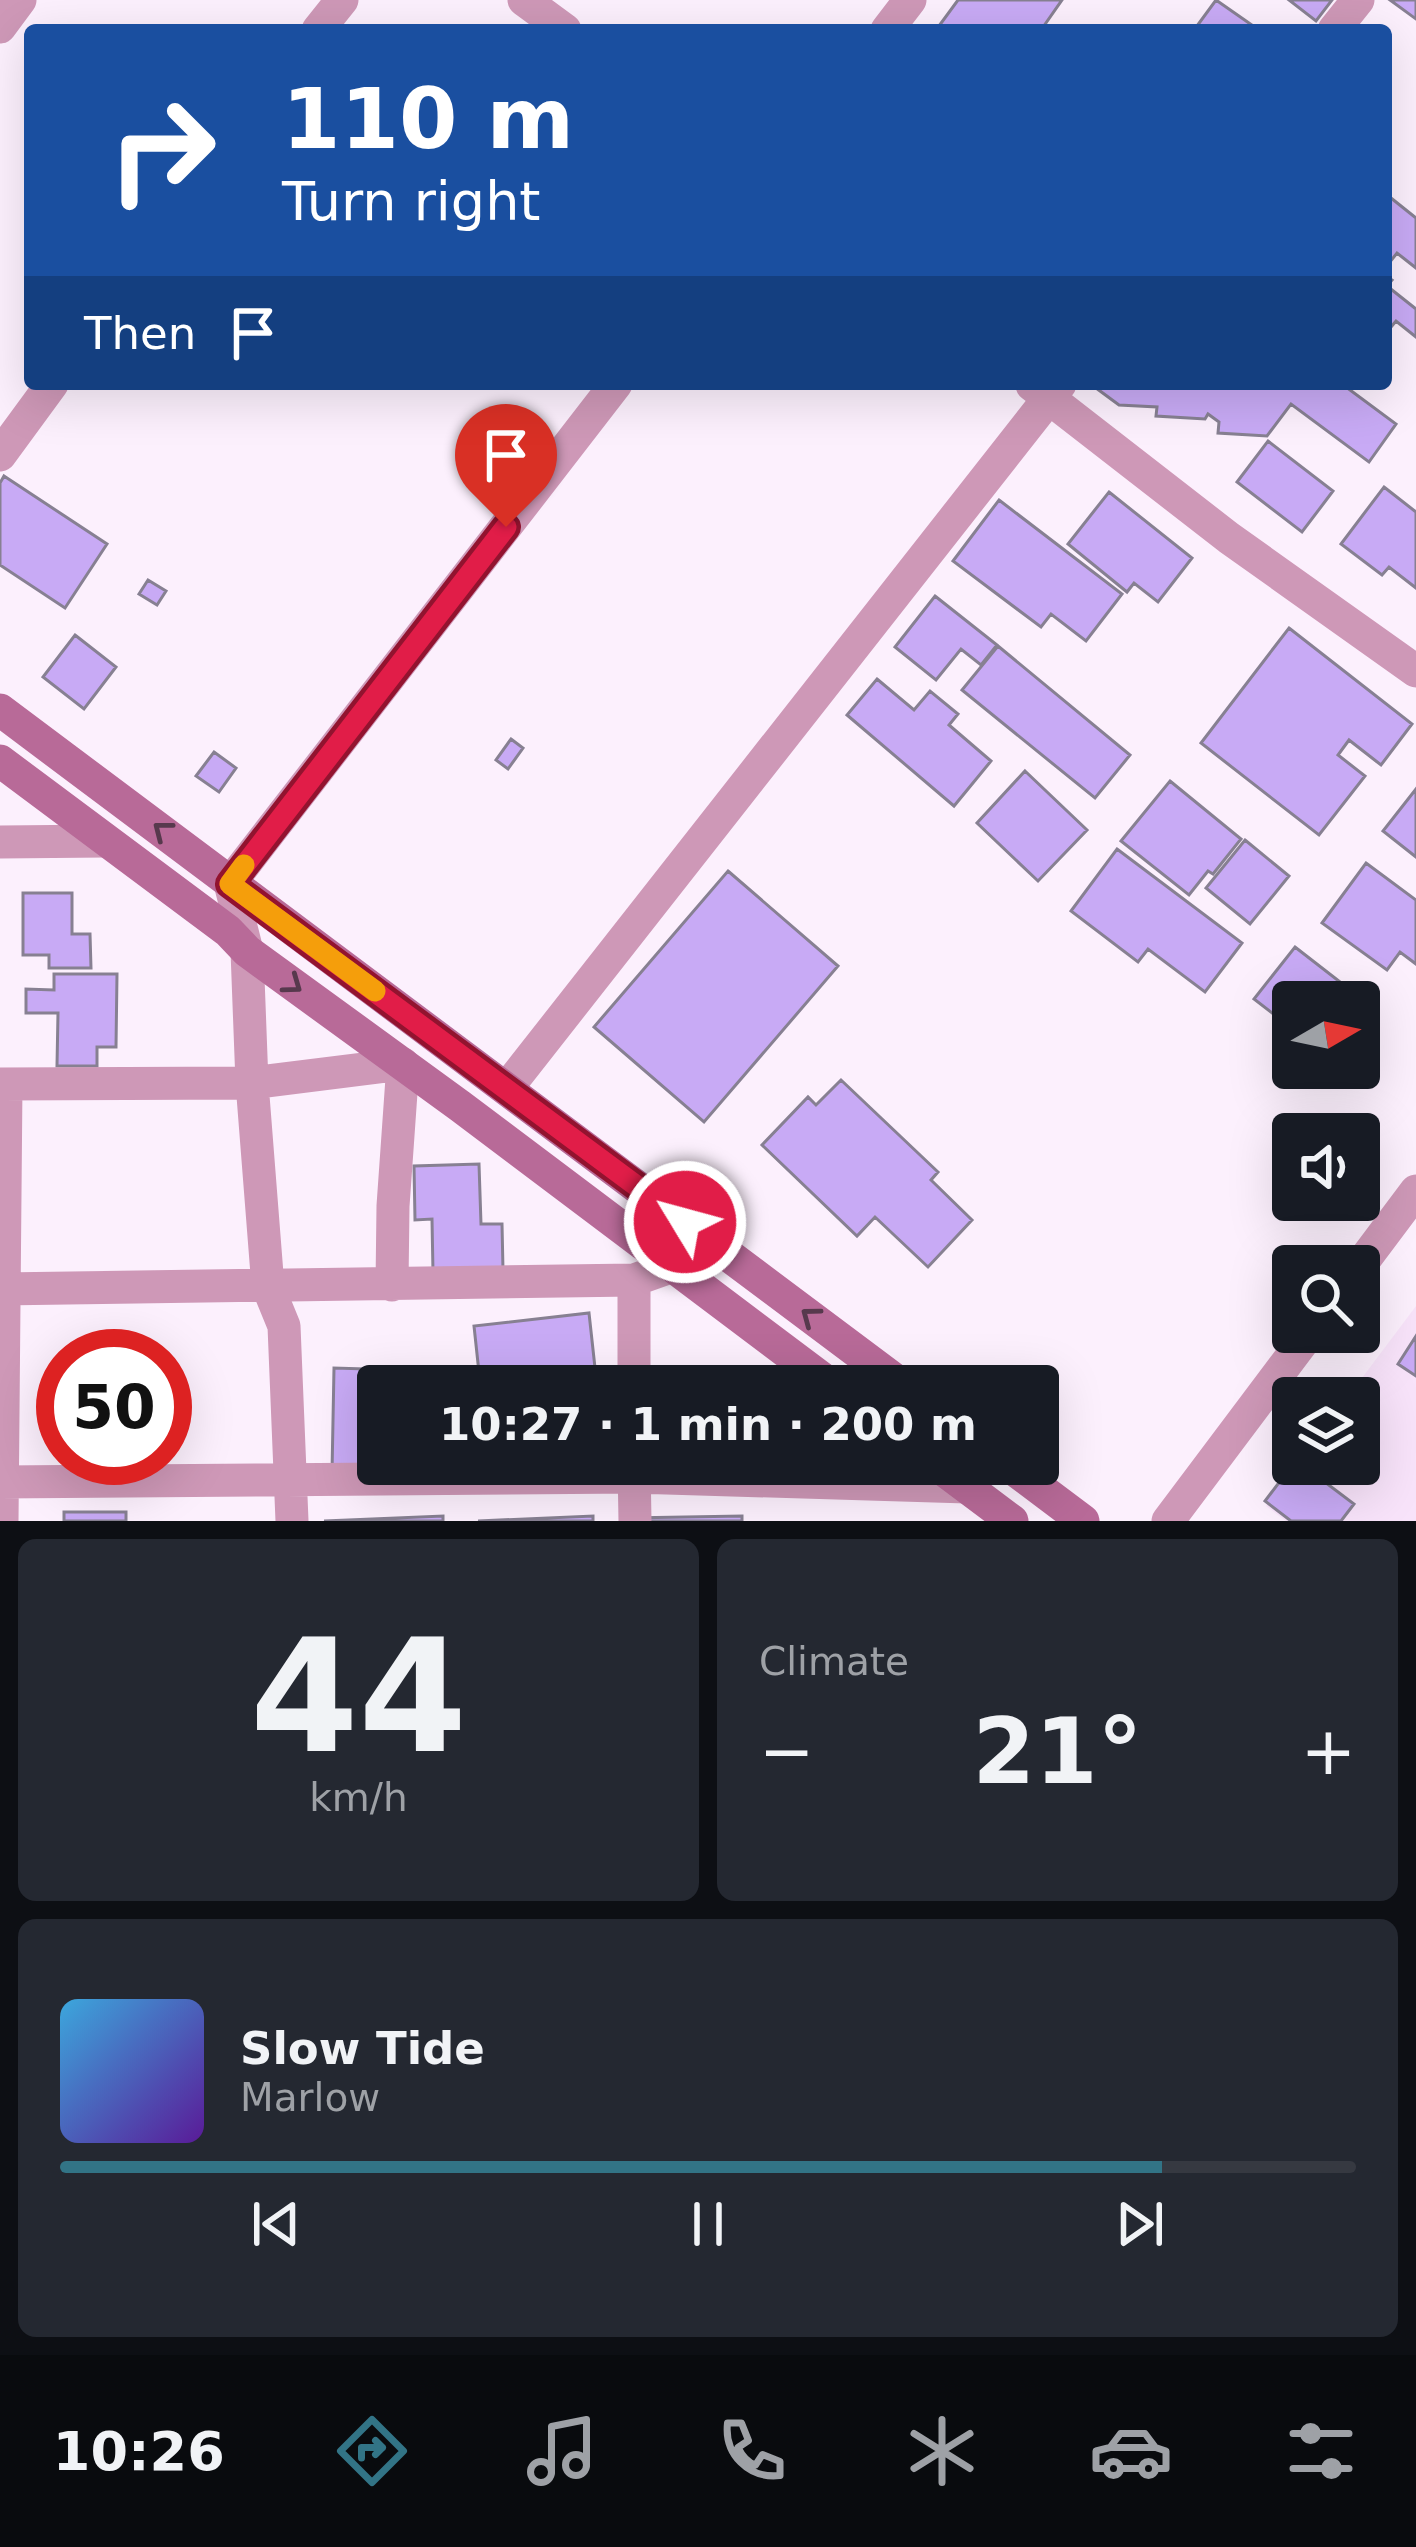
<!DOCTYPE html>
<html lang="en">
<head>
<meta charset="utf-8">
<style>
	:root { --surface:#171b24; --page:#242831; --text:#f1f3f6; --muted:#9ea1a6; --line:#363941; --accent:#327486 }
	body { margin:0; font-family:"DejaVu Sans",sans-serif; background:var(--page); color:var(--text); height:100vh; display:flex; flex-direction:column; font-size:45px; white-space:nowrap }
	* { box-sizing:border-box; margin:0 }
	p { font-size:39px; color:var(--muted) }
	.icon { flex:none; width:66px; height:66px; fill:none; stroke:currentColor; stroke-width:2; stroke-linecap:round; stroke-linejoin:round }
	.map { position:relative; height:1521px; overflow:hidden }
	.drawer { display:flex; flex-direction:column; gap:18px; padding:18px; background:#0d0f14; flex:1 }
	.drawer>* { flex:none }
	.top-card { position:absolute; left:24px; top:24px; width:1368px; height:366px; border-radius:12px; box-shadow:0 12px 48px #0002; background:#1a4fa0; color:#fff; overflow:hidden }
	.needle { width:78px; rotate:81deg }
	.fabs { position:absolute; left:1272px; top:981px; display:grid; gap:24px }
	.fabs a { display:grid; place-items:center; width:108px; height:108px; border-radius:12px; background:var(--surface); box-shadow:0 12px 48px #0002; font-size:60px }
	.speed { position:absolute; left:36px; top:1329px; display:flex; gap:24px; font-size:60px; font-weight:700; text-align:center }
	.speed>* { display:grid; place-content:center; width:156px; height:156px; border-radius:50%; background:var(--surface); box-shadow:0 12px 48px #0002; line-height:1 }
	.speed .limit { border:18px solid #d22; background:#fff; color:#111 }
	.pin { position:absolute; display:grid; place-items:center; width:102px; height:102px; color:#fff; margin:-123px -51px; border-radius:50% 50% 50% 0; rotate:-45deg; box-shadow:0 0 12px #0007 }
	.pin .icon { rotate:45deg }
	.me { position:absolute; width:132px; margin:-66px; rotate:307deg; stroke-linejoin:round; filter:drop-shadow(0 0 9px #0008) }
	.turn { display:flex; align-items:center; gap:42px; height:252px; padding:0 60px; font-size:54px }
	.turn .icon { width:156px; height:156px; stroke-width:2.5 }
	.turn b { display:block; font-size:84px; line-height:102px }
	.then { display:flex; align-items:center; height:114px; padding:0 60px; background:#0003; gap:24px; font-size:45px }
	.big { font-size:90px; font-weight:700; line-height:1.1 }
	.drawer .widget { flex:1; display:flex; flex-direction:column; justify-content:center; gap:18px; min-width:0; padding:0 42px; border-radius:18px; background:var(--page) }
	.drawer .dial { align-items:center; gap:0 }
	.dial b { font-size:156px; line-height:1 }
	.song { display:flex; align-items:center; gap:36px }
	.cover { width:144px; height:144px; border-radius:18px; background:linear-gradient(135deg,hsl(200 70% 55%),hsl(270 70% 35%)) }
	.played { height:12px; border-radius:6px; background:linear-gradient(90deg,var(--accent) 85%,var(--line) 85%) }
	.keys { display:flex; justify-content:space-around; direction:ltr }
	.heat { display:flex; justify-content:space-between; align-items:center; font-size:66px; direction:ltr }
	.drawer .tiles { flex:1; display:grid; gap:18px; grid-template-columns:1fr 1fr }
	.widget:last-child { grid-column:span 2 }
	.trip { position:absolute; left:357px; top:1365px; width:702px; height:120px; border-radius:12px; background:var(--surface); box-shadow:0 12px 48px #0002; font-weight:700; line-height:120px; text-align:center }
	.dock { display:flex; height:192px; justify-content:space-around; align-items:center; background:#090b0e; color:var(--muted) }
	.dock .icon { width:84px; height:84px }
	.dock .active { color:var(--accent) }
	.dock b { font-size:54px; color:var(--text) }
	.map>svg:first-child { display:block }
	.built { fill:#f8e3fa }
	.building { fill:#c8aaf5; stroke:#878092; stroke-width:3 }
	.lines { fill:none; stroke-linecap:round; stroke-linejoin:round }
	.minor { stroke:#ce98b7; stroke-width:33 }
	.secondary { stroke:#b86a98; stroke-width:33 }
	.oneway { stroke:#57394d }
	.route-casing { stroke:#92132f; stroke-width:30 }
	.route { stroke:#e11d48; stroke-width:21 }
	.slow { stroke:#f59e0b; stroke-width:21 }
</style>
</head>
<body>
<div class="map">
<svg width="1416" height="1521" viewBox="0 0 1416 1521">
	<rect width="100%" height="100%" fill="#fcf0fd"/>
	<path class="built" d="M1416 1306V1521H1286L1266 1506 1297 1464H1359V1398H1347Z"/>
	<path class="building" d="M958 0H1062L1041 30H936Z
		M1216 0 1259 30H1194Z
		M1289 0H1332L1316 21Z
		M1390 0H1416V19Z
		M1386 194 1416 218V268L1397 253 1386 267Z
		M1386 276 1392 280 1387 286 1416 309V337L1396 321 1386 333Z
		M1100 384H1342L1396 424 1369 462 1291 404 1267 436 1218 433 1219 422 1208 414 1205 419 1156 416 1157 407 1119 405 1096 388Z
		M1268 441 1333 491 1302 532 1237 482Z
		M4 476 107 544 65 608 0 565V483Z
		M1384 487 1416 512V588L1389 567 1382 575 1341 544Z
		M1109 492 1192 558 1158 602 1134 583 1127 592 1068 544Z
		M999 500 1122 594 1086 641 1051 614 1041 627 953 561Z
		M148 580 166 591 157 605 139 594Z
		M935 596 997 645 981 665 961 649 936 680 895 647Z
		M1289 628 1412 724 1381 765 1349 740 1338 755 1365 776 1319 835 1201 743Z
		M75 635 116 667 84 709 43 677Z
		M998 646 1130 755 1095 798 962 690Z
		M877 679 914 710 930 691 958 714 949 725 991 761 954 806 847 715Z
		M511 739 523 748 508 769 496 760Z
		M214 752 236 768 219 792 196 776Z
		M1025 771 1087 830 1038 881 977 823Z
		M1170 781 1241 839 1213 874 1208 871 1189 895 1121 841Z
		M1416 789V857L1383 831Z
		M1245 840 1289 876 1250 924 1206 888Z
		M1117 849 1242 943 1205 992 1148 949 1138 962 1071 911Z
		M1366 863 1416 900V964L1400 952 1387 970 1322 923Z
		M728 871 838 966 704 1122 594 1027Z
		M23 893H72V934H90L91 968H49V955H23Z
		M1295 947 1362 999 1359 1003 1293 1002V1029L1254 999Z
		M54 974H117L116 1047H97V1066H57L58 1013H26V989L54 990Z
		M841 1080 938 1172 931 1180 972 1220 928 1267 875 1217 857 1236 762 1145 808 1097 816 1105Z
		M479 1164 481 1224H502L503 1270 433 1272 432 1219 415 1220 414 1166Z
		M589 1313 597 1386H493L492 1380 480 1382 474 1326Z
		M1416 1336V1376L1398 1364Z
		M400 1367 444 1368V1386H378V1464L332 1473 334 1368 400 1370Z
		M1359 1429 1369 1434 1359 1457Z
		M1293 1464H1301L1354 1504 1341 1521H1291L1265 1501Z
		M64 1512H126V1521H64Z
		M443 1516V1521H324Z
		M593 1516V1521H478Z
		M742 1516V1521H628V1518Z"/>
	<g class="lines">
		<path class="minor" d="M524 0 565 30
			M0 27 20 0
			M318 30 342 0
			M887 30 910 0
			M1334 30 1358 0
			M1032 385 1229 538 1416 671
			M0 455 52 384
			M0 842 106 841
			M0 1084 252 1083 403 1064 393 1206 392 1285
			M507 1088 1060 384
			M1359 1267 1416 1191
			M634 1280V1386
			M0 1289 634 1280 721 1249
			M634 1464 635 1521
			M0 1482 634 1477 967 1487
			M2 1521 6 1084
			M292 1521 284 1326 268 1287 252 1083 247 951 230 883 616 384
			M1168 1521 1310 1332"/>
		<path class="secondary" d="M0 710 903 1386
			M0 761 228 931 247 951 460 1106 832 1386
			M936 1464 1012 1521
			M1007 1464 1083 1521"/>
	</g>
	<defs><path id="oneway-chevron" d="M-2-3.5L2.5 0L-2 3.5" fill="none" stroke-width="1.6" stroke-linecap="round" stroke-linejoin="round" transform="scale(3)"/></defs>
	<g class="oneway">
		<use href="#oneway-chevron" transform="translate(162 830) rotate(-142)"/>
		<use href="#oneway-chevron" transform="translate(293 985) rotate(36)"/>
		<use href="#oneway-chevron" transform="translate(810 1316) rotate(-143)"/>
	</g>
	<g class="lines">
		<defs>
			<path id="route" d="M506 527 230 884 685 1222"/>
		</defs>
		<use href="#route" class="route-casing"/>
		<use href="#route" class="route"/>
		<path class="slow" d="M244 865 230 884 375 991"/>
	</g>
</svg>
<div class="fabs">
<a><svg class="needle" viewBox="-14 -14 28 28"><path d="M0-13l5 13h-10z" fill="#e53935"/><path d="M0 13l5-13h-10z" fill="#9ea1a6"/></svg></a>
<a><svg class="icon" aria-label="sound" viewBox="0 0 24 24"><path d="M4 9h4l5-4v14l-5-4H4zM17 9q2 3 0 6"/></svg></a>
<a><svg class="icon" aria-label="search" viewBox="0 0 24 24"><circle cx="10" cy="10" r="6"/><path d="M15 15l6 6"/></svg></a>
<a><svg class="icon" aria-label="layers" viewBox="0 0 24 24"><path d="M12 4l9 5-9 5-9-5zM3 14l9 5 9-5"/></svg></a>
</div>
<div class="speed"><div class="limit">50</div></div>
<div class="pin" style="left:506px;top:527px;background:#d93025"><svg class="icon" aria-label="arrive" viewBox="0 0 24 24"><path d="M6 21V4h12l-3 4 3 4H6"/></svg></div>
<svg class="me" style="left:685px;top:1222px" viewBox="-20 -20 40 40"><circle r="17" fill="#e11d48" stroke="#fff" stroke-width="3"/><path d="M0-11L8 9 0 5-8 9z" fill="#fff"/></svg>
<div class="trip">10:27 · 1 min · 200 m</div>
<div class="top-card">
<div class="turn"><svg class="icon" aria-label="right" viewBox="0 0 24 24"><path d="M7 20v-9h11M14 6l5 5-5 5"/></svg><div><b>110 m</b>Turn right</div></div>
<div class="then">Then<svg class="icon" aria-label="arrive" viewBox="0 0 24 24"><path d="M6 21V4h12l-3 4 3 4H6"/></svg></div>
</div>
</div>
<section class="drawer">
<div class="tiles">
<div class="widget dial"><b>44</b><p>km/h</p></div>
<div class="widget"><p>Climate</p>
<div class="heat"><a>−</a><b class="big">21°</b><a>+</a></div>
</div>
<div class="widget">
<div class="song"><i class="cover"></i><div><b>Slow Tide</b><p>Marlow</p></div></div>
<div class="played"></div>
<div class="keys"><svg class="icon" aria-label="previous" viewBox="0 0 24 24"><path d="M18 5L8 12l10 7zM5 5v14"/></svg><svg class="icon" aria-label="pause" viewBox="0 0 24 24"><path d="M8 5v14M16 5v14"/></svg><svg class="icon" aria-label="next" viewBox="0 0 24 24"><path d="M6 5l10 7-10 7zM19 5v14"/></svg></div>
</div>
</div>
</section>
<nav class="dock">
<b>10:26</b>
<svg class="icon active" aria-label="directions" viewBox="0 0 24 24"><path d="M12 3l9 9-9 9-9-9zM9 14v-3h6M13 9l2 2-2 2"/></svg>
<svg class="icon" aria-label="music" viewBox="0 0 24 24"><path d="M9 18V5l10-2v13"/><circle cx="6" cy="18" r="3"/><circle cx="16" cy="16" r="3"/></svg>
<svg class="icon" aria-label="phone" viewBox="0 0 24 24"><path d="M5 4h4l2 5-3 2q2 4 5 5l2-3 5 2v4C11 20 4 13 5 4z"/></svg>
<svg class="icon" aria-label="climate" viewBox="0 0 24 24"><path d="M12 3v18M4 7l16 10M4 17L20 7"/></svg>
<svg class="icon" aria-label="car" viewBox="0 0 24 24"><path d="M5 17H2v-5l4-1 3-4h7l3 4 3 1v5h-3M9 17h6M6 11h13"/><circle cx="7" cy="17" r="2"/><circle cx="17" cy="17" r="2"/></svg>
<svg class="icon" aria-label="filters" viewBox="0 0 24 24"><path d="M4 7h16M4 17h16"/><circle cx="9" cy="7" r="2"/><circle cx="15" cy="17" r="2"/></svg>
</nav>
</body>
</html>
